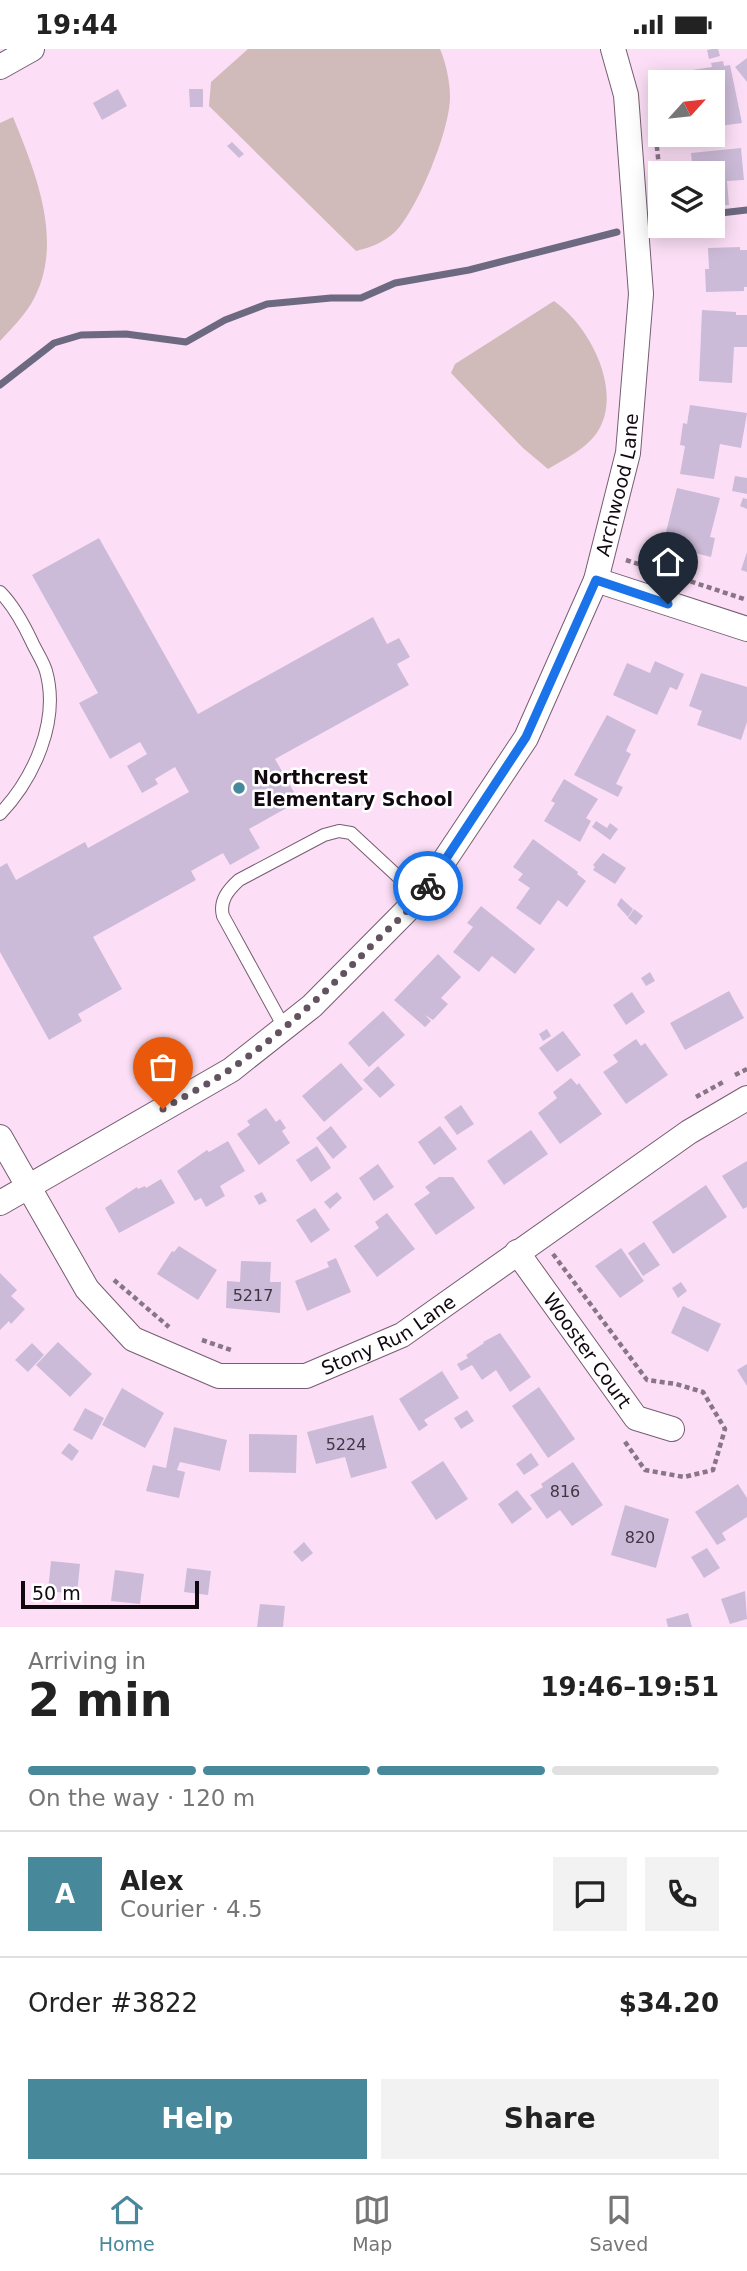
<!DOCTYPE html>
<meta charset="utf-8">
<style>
:root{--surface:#fff;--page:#f2f2f2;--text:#222;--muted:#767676;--line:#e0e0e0;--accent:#47889b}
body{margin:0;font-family:"DejaVu Sans",sans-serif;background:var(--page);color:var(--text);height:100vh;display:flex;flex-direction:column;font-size:26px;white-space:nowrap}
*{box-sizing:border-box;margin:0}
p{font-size:23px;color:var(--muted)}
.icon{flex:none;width:38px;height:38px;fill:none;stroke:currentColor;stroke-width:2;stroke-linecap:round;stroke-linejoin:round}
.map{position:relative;height:1578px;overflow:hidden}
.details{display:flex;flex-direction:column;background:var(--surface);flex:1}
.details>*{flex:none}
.needle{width:46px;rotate:63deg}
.fabs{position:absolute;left:648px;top:21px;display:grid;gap:14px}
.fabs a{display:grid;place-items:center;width:77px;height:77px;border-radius:0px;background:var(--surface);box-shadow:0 4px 18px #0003;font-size:35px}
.scale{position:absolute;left:21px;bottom:18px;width:178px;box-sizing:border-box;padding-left:7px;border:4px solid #110810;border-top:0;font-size:19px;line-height:24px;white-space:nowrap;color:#110810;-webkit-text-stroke:5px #fff;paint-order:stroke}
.pin{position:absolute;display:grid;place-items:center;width:60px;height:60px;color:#fff;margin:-72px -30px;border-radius:50% 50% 50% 0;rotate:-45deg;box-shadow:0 0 7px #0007}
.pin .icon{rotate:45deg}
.courier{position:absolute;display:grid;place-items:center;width:70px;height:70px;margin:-35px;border:5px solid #1a73e8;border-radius:50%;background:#fff;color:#222;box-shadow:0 2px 9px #0007}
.headline em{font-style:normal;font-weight:700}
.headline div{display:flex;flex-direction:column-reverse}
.headline{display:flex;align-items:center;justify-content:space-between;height:119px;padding:0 28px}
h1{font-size:46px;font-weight:700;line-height:52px}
.bar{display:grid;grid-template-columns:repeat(4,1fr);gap:10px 7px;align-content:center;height:84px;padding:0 28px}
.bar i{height:9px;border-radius:5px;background:var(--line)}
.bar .active{background:var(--accent)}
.bar p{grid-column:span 4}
.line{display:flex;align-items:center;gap:18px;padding:0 28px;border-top:2px solid var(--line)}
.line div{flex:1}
.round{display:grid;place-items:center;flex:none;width:74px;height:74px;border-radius:0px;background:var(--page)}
.action{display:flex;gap:14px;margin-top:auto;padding:14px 28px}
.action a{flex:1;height:80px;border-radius:0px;background:var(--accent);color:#fff;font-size:28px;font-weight:700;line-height:80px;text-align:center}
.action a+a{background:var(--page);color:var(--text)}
.status{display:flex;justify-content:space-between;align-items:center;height:49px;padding:0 35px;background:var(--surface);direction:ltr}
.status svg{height:19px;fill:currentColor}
.dock{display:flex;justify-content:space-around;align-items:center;height:98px;border-top:2px solid var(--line);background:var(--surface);font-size:19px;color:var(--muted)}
.dock a{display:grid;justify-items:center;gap:4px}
.dock .active{color:var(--accent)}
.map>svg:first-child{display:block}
.green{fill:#d1baba}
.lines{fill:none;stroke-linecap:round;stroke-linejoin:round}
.stream{stroke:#6d6980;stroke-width:7}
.building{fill:#ccbbd8}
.service-casing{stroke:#765d71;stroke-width:14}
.minor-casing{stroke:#765d71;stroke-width:26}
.path{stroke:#887585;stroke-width:4.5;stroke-dasharray:5 3.5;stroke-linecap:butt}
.service{stroke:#fff;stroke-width:12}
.minor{stroke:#fff;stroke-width:24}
.done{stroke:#635360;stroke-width:7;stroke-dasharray:0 12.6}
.route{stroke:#1a73e8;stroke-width:9}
.poi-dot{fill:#47889b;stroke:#fff;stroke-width:2.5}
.labels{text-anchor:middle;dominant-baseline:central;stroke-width:5;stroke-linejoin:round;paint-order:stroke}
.number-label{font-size:16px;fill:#403542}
.street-label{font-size:19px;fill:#110810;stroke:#fff}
.poi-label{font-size:19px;font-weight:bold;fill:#110810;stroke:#fff;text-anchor:start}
</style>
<div class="status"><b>19:44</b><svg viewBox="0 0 49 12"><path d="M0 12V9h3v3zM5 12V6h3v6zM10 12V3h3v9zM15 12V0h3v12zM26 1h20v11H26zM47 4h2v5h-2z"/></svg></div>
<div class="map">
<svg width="747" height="1578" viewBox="0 0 747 1578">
<rect width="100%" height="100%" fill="#fcdff6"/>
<g class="green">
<path d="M 248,0 L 440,0 C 446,14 450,33 450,48 C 450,81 418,159 395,183 C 383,194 371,198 356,202 L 209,57 L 211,33 Z"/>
<path d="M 13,68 C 36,125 66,196 31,255 C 23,268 11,280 0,292 L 0,74 Z"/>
<path d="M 554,252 C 590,277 625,344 596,385 C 584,401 565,410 548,420 L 523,399 L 451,324 L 455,315 Z"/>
</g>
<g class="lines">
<g class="stream">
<path d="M 712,165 L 747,161"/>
<path d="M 0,336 L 54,294 L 81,286 L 126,285 L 186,293 L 225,271 L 267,255 L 331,249 L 361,249 L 395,234 L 469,221 L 617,183"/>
</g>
</g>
<g class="building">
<path d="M 712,0 L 718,0 L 720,7 L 709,10 L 707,1 Z"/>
<path d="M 747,9 L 747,33 L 735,18 Z"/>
<path d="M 723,12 L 724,17 L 730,16 L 742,74 L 712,78 L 712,33 L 680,33 L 679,23 L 712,18 L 711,14 Z"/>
<path d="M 118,40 L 127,57 L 102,71 L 93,54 Z"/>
<path d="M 189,40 L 203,40 L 203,58 L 190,58 Z"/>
<path d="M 232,93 L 244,105 L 239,109 L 227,97 Z"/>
<path d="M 741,99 L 744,131 L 727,132 L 729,156 L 712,157 L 712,124 L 693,124 L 691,104 Z"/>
<path d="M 740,198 L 740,201 L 747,201 L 747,238 L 744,238 L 744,242 L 706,243 L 705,220 L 709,220 L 708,199 Z"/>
<path d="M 702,261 L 736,263 L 736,266 L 747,266 L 747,298 L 734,298 L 732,334 L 699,332 Z"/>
<path d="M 690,356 L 747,364 L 741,399 L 720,395 L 714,430 L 680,425 L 685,397 L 680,396 L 683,374 L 687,375 Z"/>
<path d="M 735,427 L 747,429 L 747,445 L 732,442 Z"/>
<path d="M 677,439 L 720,449 L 710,488 L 715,489 L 711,508 L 679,500 L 682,487 L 666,483 Z"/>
<path d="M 743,449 L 747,450 L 747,460 L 740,457 Z"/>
<path d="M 99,489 L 198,665 L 373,568 L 387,595 L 399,589 L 410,608 L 397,615 L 409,636 L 275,710 L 299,752 L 249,780 L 260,799 L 230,816 L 223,804 L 191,822 L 196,831 L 93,888 L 122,940 L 78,965 L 82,972 L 49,991 L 0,903 L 0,818 L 7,814 L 16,831 L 85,793 L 88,799 L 189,743 L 175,718 L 155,730 L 158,735 L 142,744 L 127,717 L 147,705 L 140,693 L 110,710 L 79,654 L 98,644 L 32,526 Z"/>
<path d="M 747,503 L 747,523 L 741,521 Z"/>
<path d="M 655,612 L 684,625 L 677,641 L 670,638 L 657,666 L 613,646 L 627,614 L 650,624 Z"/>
<path d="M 701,624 L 747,638 L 747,673 L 741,691 L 697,676 L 702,662 L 689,657 Z"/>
<path d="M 607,666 L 636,681 L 626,702 L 631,705 L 616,735 L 623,738 L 618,748 L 574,726 Z"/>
<path d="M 564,730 L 598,750 L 586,769 L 591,772 L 580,793 L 544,772 L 555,754 L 551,752 Z"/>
<path d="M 596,772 L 607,779 L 610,774 L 618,780 L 610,791 L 592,778 Z"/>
<path d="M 533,790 L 578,823 L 577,825 L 586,832 L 567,858 L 558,851 L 540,876 L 516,859 L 530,839 L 518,831 L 523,825 L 513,818 Z"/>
<path d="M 603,804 L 626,819 L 615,835 L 593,821 L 595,818 L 593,816 Z"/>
<path d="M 621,849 L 633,860 L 628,868 L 617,856 Z"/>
<path d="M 481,857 L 535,900 L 515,925 L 492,907 L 479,923 L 453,903 L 473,878 L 467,874 Z"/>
<path d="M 634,860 L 643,867 L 636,876 L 628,869 Z"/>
<path d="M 438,905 L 461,928 L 441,949 L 448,955 L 433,971 L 425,966 L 431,972 L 425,978 L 394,951 Z"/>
<path d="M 650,923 L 655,932 L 646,937 L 641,929 Z"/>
<path d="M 729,942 L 744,969 L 685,1001 L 670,974 Z"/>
<path d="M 632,943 L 645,963 L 626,976 L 613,956 Z"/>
<path d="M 383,962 L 405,986 L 369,1018 L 348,994 Z"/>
<path d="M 547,980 L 551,987 L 543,992 L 539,985 Z"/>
<path d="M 563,982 L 581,1006 L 557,1023 L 539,999 Z"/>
<path d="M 636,990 L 641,997 L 645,994 L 668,1026 L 626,1055 L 603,1023 L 618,1013 L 613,1006 Z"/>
<path d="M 341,1014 L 363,1040 L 324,1073 L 302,1047 Z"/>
<path d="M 378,1017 L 395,1036 L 380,1049 L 363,1031 Z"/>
<path d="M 571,1029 L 577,1036 L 579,1034 L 602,1065 L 560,1095 L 538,1064 L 557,1049 L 553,1043 Z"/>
<path d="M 461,1056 L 474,1075 L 457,1086 L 444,1068 Z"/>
<path d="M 266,1059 L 276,1073 L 280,1070 L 286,1079 L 282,1082 L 290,1094 L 259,1116 L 237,1085 L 250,1076 L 247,1072 Z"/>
<path d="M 331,1077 L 347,1098 L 333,1110 L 316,1089 Z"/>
<path d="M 440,1077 L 457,1100 L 434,1116 L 418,1093 Z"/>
<path d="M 531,1081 L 548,1105 L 504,1136 L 487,1112 Z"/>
<path d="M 228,1092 L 245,1122 L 220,1137 L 225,1147 L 206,1158 L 201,1149 L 195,1152 L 177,1122 L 207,1101 L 209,1103 Z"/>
<path d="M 317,1097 L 331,1119 L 311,1133 L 296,1111 Z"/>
<path d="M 747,1112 L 747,1158 L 743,1160 L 722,1127 Z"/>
<path d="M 378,1115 L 394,1138 L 374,1152 L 359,1129 Z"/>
<path d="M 439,1128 L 453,1128 L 475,1159 L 436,1186 L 414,1155 L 430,1144 L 425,1138 Z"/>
<path d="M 161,1130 L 175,1154 L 119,1184 L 105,1159 L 137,1138 L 138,1140 L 145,1137 L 146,1139 Z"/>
<path d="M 706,1136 L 727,1168 L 673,1205 L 652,1173 Z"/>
<path d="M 262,1143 L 267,1152 L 259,1156 L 254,1147 Z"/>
<path d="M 337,1143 L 342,1149 L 330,1160 L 324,1153 Z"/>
<path d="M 315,1159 L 330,1181 L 311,1194 L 296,1171 Z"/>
<path d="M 387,1164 L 415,1200 L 377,1228 L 354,1197 L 379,1179 L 375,1173 Z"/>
<path d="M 644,1193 L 660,1216 L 643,1227 L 628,1204 Z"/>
<path d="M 179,1197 L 217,1221 L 198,1251 L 157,1225 L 172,1202 L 174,1203 Z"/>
<path d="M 621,1199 L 644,1232 L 620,1249 L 595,1217 Z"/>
<path d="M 336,1209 L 351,1243 L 307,1262 L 295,1232 L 329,1218 L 327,1213 Z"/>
<path d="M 241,1212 L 271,1213 L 270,1233 L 281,1233 L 280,1264 L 226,1259 L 227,1232 L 240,1233 Z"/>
<path d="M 0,1224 L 17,1241 L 11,1247 L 25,1260 L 11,1275 L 9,1272 L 0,1281 Z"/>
<path d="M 681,1233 L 687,1242 L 678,1249 L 672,1239 Z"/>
<path d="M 683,1257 L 721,1275 L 708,1303 L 671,1284 Z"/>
<path d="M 500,1284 L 531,1328 L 510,1343 L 496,1321 L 482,1331 L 472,1316 L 461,1322 L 457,1315 L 468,1309 L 466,1306 L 484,1294 L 483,1293 Z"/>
<path d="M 58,1293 L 92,1325 L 70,1348 L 36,1316 Z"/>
<path d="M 32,1294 L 44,1306 L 28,1323 L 15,1311 Z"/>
<path d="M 747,1315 L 747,1337 L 737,1321 Z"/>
<path d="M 442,1322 L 459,1349 L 424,1371 L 428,1376 L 419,1382 L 399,1350 Z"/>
<path d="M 539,1338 L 575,1390 L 548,1409 L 512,1357 Z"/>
<path d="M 122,1339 L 164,1364 L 145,1399 L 102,1376 Z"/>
<path d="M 85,1359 L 104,1369 L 92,1391 L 73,1381 Z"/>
<path d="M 467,1361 L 474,1372 L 461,1380 L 454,1369 Z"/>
<path d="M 373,1366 L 387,1419 L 351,1429 L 345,1408 L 316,1415 L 307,1383 Z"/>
<path d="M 174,1378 L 227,1391 L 220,1422 L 180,1413 L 177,1421 L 185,1423 L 179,1449 L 146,1442 L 153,1416 L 166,1419 Z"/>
<path d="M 249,1385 L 297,1386 L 296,1424 L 249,1423 Z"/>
<path d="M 69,1394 L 79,1402 L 72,1412 L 61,1404 Z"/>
<path d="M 531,1404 L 539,1416 L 524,1426 L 516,1415 Z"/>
<path d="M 443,1412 L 468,1450 L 436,1471 L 411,1433 Z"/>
<path d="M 573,1413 L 603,1456 L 572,1477 L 560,1461 L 547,1470 L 530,1446 L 543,1438 L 541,1435 Z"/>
<path d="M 738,1435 L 747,1449 L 747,1468 L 722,1484 L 726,1491 L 717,1496 L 695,1463 Z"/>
<path d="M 517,1441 L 532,1460 L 512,1475 L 498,1455 Z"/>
<path d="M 625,1456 L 669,1470 L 656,1519 L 611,1506 Z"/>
<path d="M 304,1493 L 313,1504 L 302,1513 L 293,1503 Z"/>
<path d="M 707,1499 L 720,1519 L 704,1529 L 691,1508 Z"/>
<path d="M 51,1512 L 80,1515 L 77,1545 L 48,1542 Z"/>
<path d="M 187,1519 L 211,1522 L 208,1546 L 184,1543 Z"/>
<path d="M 115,1521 L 144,1525 L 140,1555 L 111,1552 Z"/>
<path d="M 745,1542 L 747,1570 L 730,1575 L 721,1550 Z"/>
<path d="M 260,1555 L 285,1557 L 283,1578 L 257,1578 Z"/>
<path d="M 688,1564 L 692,1578 L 668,1578 L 666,1570 Z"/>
</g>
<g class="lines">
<defs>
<g id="service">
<path d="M 0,543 C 13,556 24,576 32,593 C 36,602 43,612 46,622 C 60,672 34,729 0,765"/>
<path d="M 285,980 L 223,867 C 219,852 228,841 239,831 L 324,786 L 339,782 L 351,784 L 420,848"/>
</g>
<g id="minor">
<path d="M 0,18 L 32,0"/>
<path d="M 596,531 L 747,580"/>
<path id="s1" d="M 0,1088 L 87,1240 L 133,1290 L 219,1327 L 306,1327 L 402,1286 L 689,1083 L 747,1049"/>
<path id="s2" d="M 0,1154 L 231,1021 L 312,957 L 420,848 L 526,689 L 596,531 L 628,404 L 641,245 L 626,46 L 613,0"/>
<path id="s3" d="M 517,1203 L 636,1369 L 672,1380"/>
</g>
</defs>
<use href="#service" class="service-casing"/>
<use href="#minor" class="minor-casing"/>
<g class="path">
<path d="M 655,80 L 660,127"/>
<path d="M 663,177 L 663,187"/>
<path d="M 626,511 L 747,551"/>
<path d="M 735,1026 L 747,1020"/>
<path d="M 696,1048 L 725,1032"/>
<path d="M 553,1205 L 647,1331 L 676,1335 L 703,1343 L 725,1380 L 713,1421 L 684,1428 L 645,1421 L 623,1390"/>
<path d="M 114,1231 L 169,1278"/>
<path d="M 202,1291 L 234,1302"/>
</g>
<use href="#service" class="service"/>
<use href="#minor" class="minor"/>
</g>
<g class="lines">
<path class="done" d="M 163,1060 C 186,1046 211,1034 232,1019 C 284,983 329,940 373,895 C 392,876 413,859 428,837"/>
<path class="route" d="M 428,837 L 526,688 L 596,531 L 668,555"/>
</g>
<circle class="poi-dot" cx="239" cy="739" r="7"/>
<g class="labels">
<g class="number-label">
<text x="253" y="1246">5217</text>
<text x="346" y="1395">5224</text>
<text x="565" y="1442">816</text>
<text x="640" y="1488">820</text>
</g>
<g class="street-label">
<text stroke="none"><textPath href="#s2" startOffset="985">Archwood Lane</textPath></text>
<text stroke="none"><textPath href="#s1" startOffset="516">Stony Run Lane</textPath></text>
<text stroke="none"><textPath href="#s3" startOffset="121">Wooster Court</textPath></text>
</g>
<g class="poi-label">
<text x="253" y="728">Northcrest<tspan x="253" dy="22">Elementary School</tspan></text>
</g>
</g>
</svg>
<div class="fabs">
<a><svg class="needle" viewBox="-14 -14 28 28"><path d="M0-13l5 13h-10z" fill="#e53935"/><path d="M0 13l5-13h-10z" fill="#767676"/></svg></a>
<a><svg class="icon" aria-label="layers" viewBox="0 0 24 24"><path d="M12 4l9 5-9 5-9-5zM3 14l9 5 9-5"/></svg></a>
</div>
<div class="scale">50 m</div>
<div class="pin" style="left:163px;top:1060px;background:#ea580c"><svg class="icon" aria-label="bag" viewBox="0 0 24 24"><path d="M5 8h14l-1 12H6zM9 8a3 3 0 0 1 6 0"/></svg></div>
<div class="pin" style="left:668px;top:555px;background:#1f2937"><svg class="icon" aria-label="home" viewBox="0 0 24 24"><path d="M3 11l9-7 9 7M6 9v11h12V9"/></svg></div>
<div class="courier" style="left:428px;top:837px"><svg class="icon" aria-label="bike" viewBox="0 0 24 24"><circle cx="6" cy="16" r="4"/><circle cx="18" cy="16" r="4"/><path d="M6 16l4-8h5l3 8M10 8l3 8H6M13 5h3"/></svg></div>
</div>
<section class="details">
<div class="headline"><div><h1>2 min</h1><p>Arriving in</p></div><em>19:46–19:51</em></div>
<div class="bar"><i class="active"></i><i class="active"></i><i class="active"></i><i></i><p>On the way · 120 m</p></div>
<div class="line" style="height:126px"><b class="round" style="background:var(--accent);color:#fff">A</b><div><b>Alex</b><p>Courier · 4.5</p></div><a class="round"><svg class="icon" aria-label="chat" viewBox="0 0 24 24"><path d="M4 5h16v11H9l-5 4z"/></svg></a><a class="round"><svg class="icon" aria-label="phone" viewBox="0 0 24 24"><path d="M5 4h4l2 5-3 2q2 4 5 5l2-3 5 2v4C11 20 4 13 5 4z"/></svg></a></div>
<div class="line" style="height:91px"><div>Order #3822</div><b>$34.20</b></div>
<div class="action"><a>Help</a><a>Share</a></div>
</section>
<nav class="dock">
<a class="active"><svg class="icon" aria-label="home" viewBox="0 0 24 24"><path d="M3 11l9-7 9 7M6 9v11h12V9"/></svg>Home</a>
<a><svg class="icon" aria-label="map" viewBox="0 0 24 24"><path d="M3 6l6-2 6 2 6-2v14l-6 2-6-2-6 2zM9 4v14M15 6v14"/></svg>Map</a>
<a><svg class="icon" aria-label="saved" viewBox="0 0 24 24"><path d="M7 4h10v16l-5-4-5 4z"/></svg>Saved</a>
</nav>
